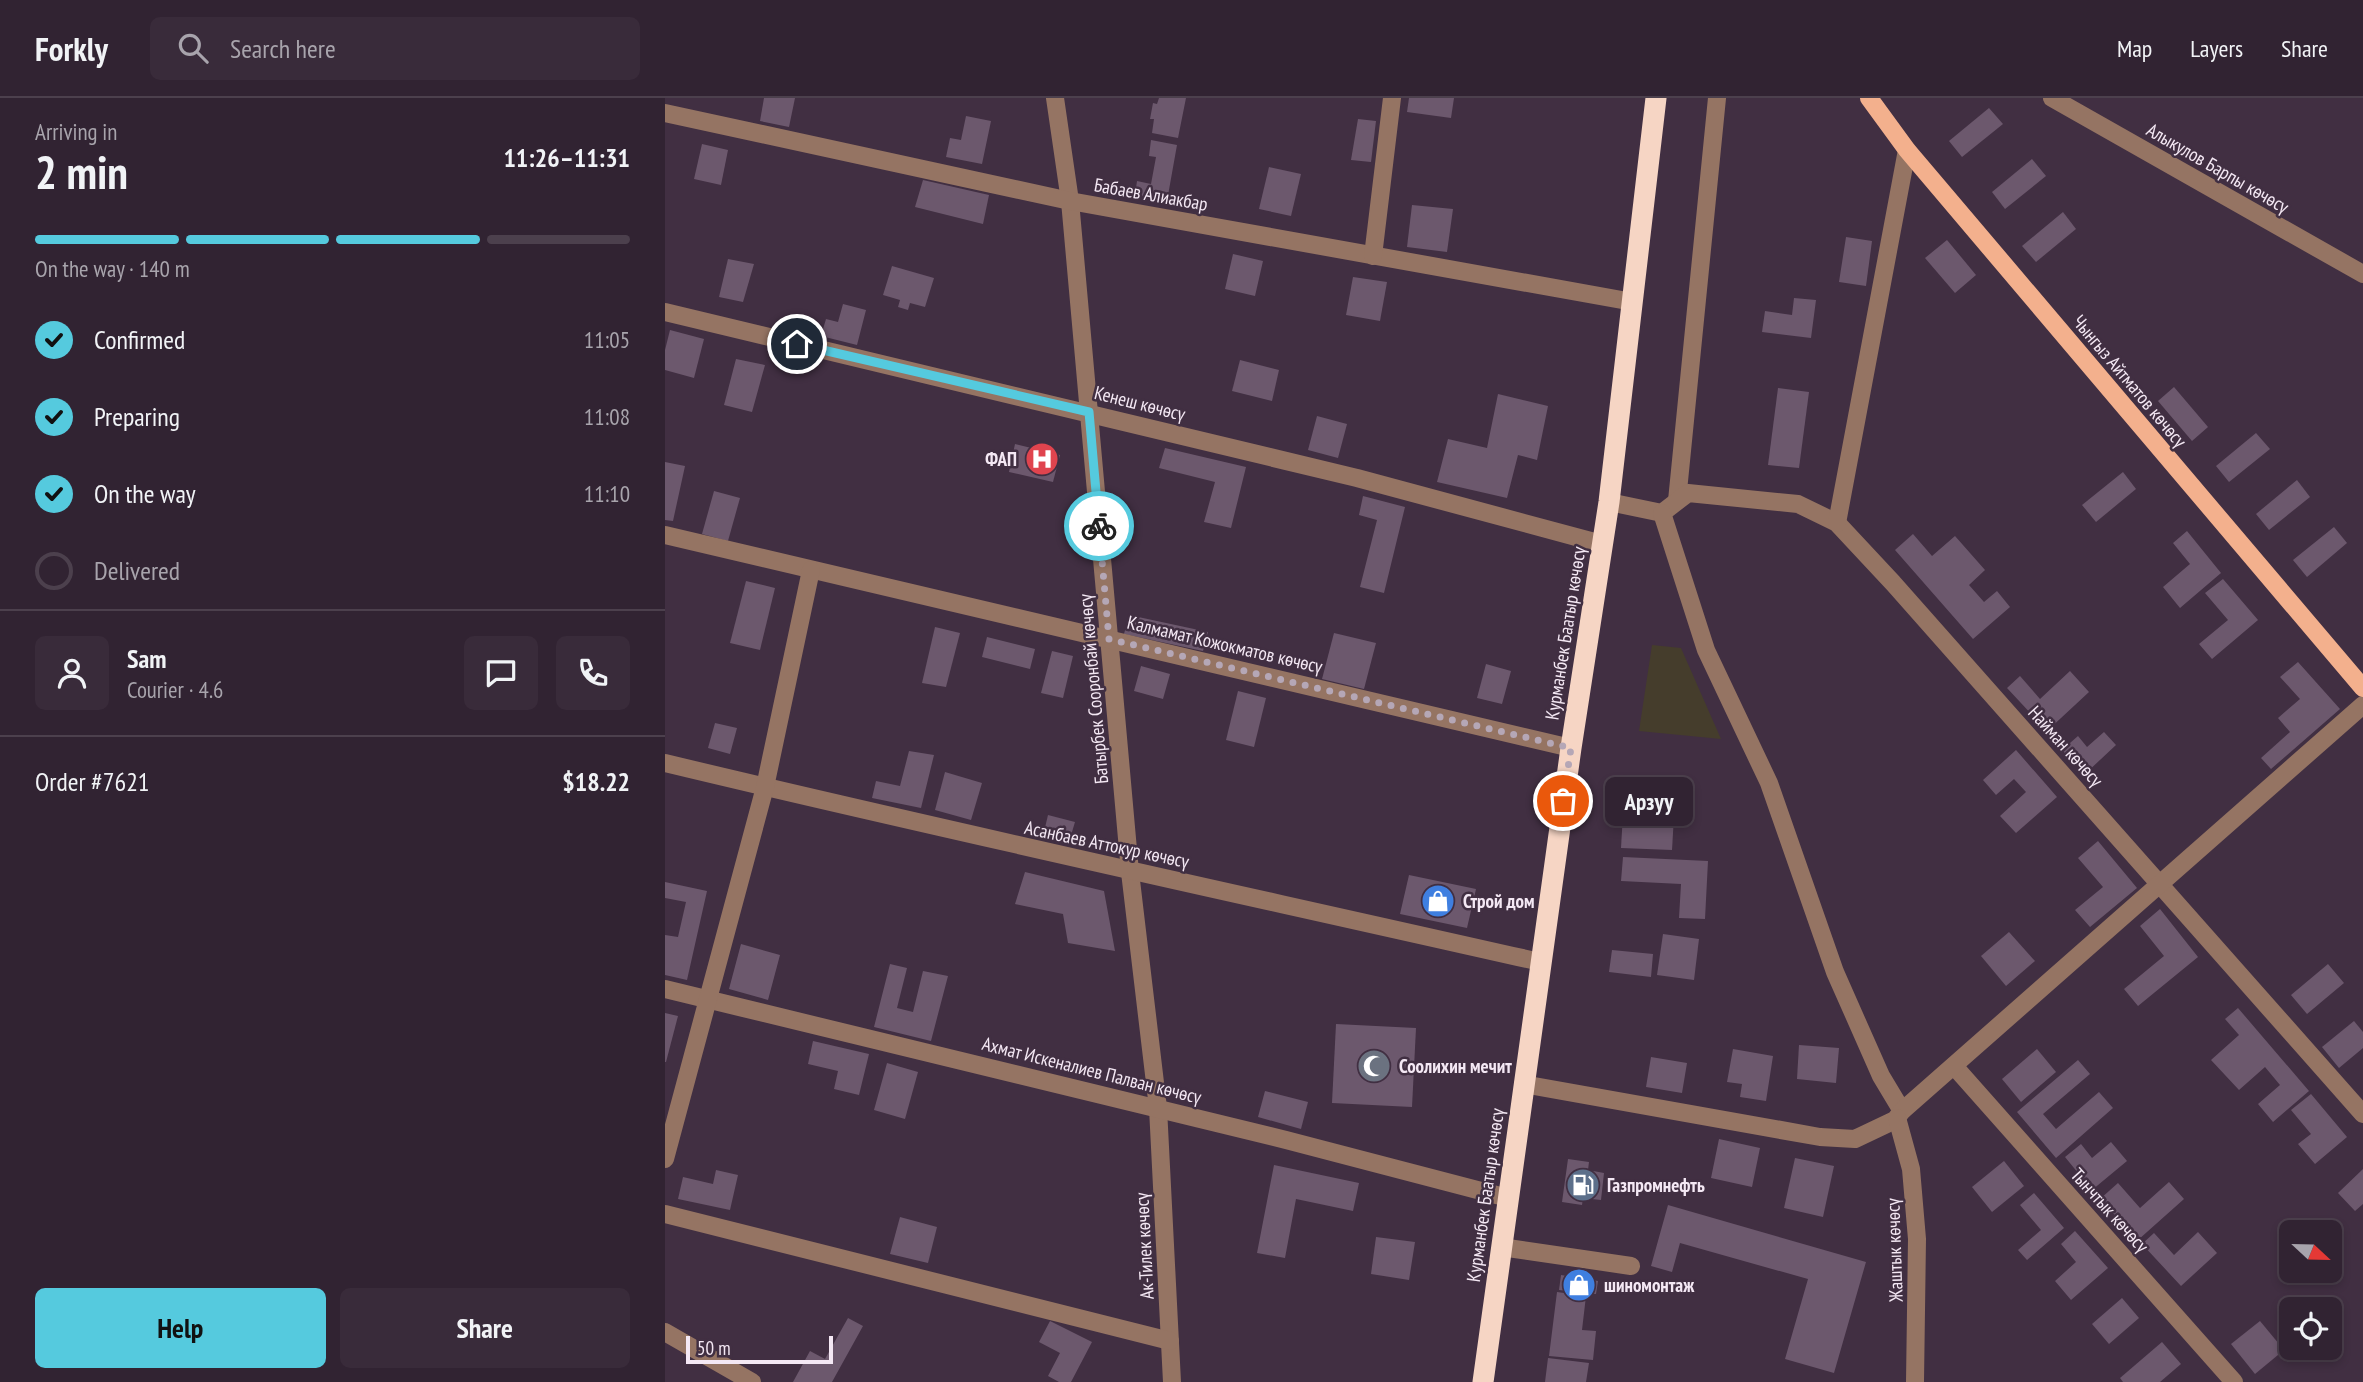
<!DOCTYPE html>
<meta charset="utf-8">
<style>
:root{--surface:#312332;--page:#392b3a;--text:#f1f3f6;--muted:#a8a4ac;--line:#4c404d;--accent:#55cade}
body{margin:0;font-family:"PT Sans Narrow",sans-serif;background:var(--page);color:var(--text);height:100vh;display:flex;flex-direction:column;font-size:26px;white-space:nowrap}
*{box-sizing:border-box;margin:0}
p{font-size:23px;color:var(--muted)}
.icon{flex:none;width:38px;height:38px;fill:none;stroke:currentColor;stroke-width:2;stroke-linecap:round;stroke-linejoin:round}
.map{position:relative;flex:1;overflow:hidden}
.details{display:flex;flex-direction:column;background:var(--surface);width:665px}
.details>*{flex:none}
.needle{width:46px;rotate:112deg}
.fabs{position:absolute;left:1614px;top:1122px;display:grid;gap:14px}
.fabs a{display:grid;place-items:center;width:63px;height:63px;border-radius:10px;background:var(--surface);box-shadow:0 4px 10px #0003,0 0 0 2px var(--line);font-size:35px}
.scale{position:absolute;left:21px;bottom:18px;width:147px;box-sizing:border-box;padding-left:7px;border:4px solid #f4e8f4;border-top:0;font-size:19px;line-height:24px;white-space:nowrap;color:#f4e8f4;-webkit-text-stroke:5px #412f42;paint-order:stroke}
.pin{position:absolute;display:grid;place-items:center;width:60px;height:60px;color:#fff;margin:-30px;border:4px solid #fff;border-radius:50%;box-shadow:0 2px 7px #0007}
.courier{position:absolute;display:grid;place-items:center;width:70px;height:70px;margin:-35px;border:5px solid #55cade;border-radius:50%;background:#fff;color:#222;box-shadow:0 2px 9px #0007}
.bubble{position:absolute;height:49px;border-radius:10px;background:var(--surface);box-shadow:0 4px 10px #0003,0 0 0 2px var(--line);font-size:23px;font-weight:600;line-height:49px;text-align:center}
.summary em{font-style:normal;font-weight:600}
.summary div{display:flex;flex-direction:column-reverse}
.summary{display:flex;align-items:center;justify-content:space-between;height:119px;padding:0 35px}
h1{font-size:46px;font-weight:600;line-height:52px}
.bar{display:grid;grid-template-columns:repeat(4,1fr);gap:10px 7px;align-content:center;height:84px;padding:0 35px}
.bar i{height:9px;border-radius:5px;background:var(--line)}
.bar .on{background:var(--accent)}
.bar p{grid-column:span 4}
.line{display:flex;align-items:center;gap:18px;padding:0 35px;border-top:2px solid var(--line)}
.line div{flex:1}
.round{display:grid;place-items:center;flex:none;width:74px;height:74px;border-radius:10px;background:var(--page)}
ol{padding:0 35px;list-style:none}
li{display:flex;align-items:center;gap:21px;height:77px}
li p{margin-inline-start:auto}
li .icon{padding:7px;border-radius:50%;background:var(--accent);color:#111;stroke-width:4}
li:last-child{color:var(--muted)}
li i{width:38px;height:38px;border:4px solid var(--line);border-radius:50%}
.button{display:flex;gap:14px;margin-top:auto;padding:14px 35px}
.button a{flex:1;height:80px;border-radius:10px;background:var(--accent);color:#111;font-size:28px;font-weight:600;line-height:80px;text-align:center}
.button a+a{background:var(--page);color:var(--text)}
header{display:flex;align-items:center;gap:42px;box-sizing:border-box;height:98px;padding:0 35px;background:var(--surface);border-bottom:2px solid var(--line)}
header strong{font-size:33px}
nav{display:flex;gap:38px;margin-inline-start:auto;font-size:24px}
.search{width:490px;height:63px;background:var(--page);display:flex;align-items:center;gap:18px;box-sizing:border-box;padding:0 24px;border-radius:10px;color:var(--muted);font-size:26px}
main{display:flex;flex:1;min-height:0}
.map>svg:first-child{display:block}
.industrial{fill:#453d2c}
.building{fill:#6c586d}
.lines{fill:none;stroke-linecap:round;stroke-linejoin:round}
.minor{stroke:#957463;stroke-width:18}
.major{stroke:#f3b08d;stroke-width:18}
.highway{stroke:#f6d5c4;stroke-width:21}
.done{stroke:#b5a7b6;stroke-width:7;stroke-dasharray:0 12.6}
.route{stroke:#55cade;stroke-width:9}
.labels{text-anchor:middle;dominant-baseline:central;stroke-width:5;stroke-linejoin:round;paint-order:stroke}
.street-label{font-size:19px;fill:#f4e8f4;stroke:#412f42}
.poi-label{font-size:19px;font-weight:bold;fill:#f4e8f4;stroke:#412f42;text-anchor:start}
</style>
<header>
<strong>Forkly</strong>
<div class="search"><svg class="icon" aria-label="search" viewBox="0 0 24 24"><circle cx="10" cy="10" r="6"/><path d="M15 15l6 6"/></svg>Search here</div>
<nav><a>Map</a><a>Layers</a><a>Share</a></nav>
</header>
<main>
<section class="details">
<div class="summary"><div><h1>2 min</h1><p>Arriving in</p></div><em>11:26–11:31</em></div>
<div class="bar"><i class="on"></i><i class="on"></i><i class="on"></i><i></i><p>On the way · 140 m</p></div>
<ol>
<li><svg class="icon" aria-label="check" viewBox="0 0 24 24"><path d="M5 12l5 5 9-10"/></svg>Confirmed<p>11:05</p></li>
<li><svg class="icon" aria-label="check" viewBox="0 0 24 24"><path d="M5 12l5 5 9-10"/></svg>Preparing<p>11:08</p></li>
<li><svg class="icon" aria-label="check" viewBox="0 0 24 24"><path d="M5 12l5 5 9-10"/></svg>On the way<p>11:10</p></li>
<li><i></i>Delivered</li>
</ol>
<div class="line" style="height:126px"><a class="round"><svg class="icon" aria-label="person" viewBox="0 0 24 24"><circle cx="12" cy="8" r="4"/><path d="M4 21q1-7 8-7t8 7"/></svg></a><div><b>Sam</b><p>Courier · 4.6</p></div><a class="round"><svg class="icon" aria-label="chat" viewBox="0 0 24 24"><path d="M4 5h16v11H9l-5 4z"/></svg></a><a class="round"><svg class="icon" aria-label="phone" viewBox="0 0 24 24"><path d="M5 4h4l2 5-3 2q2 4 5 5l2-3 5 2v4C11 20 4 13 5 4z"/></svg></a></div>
<div class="line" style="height:91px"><div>Order #7621</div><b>$18.22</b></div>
<div class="button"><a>Help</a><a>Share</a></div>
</section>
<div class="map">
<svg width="1698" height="1284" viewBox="0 0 1698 1284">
<rect width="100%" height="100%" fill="#412f42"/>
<path class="industrial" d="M 987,547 L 1016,550 L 1056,641 L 974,633 Z"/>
<g class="building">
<path d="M 99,0 L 130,0 L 124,29 L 95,23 Z"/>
<path d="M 494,0 L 521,0 L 513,40 L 487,35 L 489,21 L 485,21 L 488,5 L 492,6 Z"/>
<path d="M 744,0 L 789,0 L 786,20 L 742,14 Z"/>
<path d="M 1324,10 L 1338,26 L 1297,59 L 1284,43 Z"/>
<path d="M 301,18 L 326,23 L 317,66 L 281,59 L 285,40 L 296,42 Z"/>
<path d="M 693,21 L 711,23 L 706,64 L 686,62 Z"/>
<path d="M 486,42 L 512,47 L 502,103 L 470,97 L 472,83 L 486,86 L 491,59 L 484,58 Z"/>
<path d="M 37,46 L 63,52 L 56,87 L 29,81 Z"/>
<path d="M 1367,61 L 1381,78 L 1340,111 L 1327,94 Z"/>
<path d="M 604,69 L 636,76 L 626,118 L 594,111 Z"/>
<path d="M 258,82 L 324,97 L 318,126 L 250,109 Z"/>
<path d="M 747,107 L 788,111 L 782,154 L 742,149 Z"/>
<path d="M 1398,114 L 1411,131 L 1371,164 L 1357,148 Z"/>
<path d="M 1181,139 L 1207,143 L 1201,188 L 1174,184 Z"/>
<path d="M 1282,142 L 1311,177 L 1290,195 L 1260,160 Z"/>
<path d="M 568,156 L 598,163 L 590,198 L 560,191 Z"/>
<path d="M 63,161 L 89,166 L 78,204 L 54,199 Z"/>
<path d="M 227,168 L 269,180 L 260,209 L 245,205 L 243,212 L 233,209 L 235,202 L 218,197 Z"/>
<path d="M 688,179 L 722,184 L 715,223 L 681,217 Z"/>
<path d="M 1129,200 L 1151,202 L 1146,240 L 1097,234 L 1100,213 L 1127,217 Z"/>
<path d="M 178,206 L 201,212 L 192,247 L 156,238 L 161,221 L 173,224 Z"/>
<path d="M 5,232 L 39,241 L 29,280 L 0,272 L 0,252 Z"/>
<path d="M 71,261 L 100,267 L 87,314 L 59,307 Z"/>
<path d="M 575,262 L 614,272 L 607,303 L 567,293 Z"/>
<path d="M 1509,289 L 1543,329 L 1527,343 L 1493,303 Z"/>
<path d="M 1113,290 L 1144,294 L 1134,370 L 1103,367 Z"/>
<path d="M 833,296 L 883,308 L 872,362 L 853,357 L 842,400 L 772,384 L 783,341 L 822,350 Z"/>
<path d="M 652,318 L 682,326 L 673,360 L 643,352 Z"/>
<path d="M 1591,335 L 1605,351 L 1564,384 L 1551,368 Z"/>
<path d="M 350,346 L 395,357 L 388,384 L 344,374 Z"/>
<path d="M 500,350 L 581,369 L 566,430 L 539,424 L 550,384 L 494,370 Z"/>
<path d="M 0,364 L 20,368 L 8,423 L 0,422 Z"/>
<path d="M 1458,374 L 1471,391 L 1431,424 L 1417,407 Z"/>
<path d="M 1632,382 L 1645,399 L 1604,432 L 1591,416 Z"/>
<path d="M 49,393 L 75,400 L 63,443 L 37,436 Z"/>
<path d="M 698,398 L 740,409 L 719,495 L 695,489 L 712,422 L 694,417 Z"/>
<path d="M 1669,429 L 1682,445 L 1642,479 L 1628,462 Z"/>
<path d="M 1522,433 L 1556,475 L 1515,510 L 1498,489 L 1525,466 L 1508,445 Z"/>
<path d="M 1248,436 L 1267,458 L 1290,438 L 1320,472 L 1304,487 L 1319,504 L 1332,493 L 1345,509 L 1308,541 L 1230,452 Z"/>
<path d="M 1558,481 L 1593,522 L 1547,561 L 1534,546 L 1563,522 L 1540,495 Z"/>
<path d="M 81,483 L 110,490 L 95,552 L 65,545 Z"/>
<path d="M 464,517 L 543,534 L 538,553 L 459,536 Z"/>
<path d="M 270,529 L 295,535 L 281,589 L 257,585 Z"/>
<path d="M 669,535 L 711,545 L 699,591 L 657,581 Z"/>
<path d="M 322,539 L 370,551 L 365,571 L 317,559 Z"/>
<path d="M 387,553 L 408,558 L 398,600 L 376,595 Z"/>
<path d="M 1633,564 L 1675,611 L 1606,671 L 1596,660 L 1625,634 L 1613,620 L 1635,601 L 1615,579 Z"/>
<path d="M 821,566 L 846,573 L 837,606 L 812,600 Z"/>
<path d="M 476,568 L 505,576 L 498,601 L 469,593 Z"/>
<path d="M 1405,573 L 1424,594 L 1382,633 L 1342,590 L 1355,578 L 1375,601 Z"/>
<path d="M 573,593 L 601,600 L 589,649 L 561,642 Z"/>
<path d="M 50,625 L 72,630 L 65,656 L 43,650 Z"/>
<path d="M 1439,634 L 1451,647 L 1420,676 L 1397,652 L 1413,638 L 1422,649 Z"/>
<path d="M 1351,652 L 1392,699 L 1351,735 L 1335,718 L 1361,694 L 1349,681 L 1331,697 L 1318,682 Z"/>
<path d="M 244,653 L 269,657 L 256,710 L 207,700 L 211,683 L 235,688 Z"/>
<path d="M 280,674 L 317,685 L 306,722 L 270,712 Z"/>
<path d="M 959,698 L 1010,701 L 1007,752 L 956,750 Z"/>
<path d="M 383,717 L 410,724 L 404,744 L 378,738 Z"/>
<path d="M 1433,743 L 1472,790 L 1425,829 L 1410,812 L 1438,789 L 1413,760 Z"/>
<path d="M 958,759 L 1043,763 L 1040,821 L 1014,820 L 1016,786 L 956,783 Z"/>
<path d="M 360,774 L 439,793 L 450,853 L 403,845 L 398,816 L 350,806 Z"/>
<path d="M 744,777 L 811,791 L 802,830 L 735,816 Z"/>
<path d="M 0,784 L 42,793 L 22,882 L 0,877 L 0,837 L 13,839 L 21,804 L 0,800 Z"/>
<path d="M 1495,811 L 1533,859 L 1473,908 L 1459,891 L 1499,858 L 1475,828 Z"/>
<path d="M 1344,834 L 1370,863 L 1341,888 L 1316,858 Z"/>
<path d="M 998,836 L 1034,841 L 1029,882 L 992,877 Z"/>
<path d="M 76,846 L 115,857 L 103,902 L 64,891 Z"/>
<path d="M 947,852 L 988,856 L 986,879 L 944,874 Z"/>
<path d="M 225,866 L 242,870 L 232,910 L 248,914 L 258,873 L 283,878 L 266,943 L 209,929 Z"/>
<path d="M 1663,866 L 1679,885 L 1642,916 L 1626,897 Z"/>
<path d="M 1573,910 L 1644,993 L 1608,1024 L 1593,1006 L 1615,987 L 1600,969 L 1574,992 L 1546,962 L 1574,937 L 1560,921 Z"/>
<path d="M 0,915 L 13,918 L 1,964 L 0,964 Z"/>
<path d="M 1689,923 L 1698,934 L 1698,950 L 1674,970 L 1657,949 Z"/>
<path d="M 671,926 L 751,930 L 747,1009 L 667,1005 Z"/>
<path d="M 148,943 L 204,956 L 194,997 L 169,991 L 173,973 L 143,966 Z"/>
<path d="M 1134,947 L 1174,950 L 1171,985 L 1132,981 Z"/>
<path d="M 1068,951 L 1108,958 L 1101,1003 L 1075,999 L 1077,986 L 1062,984 Z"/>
<path d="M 1372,951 L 1391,974 L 1356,1004 L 1337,981 Z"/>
<path d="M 986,959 L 1022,965 L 1017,995 L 981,989 Z"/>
<path d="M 1413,962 L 1425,976 L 1378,1016 L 1391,1031 L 1434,994 L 1448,1010 L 1391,1060 L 1352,1014 Z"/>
<path d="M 222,965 L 253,974 L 240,1021 L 209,1012 Z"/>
<path d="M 600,993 L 643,1004 L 636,1031 L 593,1019 Z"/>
<path d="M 1646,996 L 1682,1039 L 1650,1066 L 1633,1046 L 1646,1036 L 1626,1012 Z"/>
<path d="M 1054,1041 L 1095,1050 L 1087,1089 L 1046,1080 Z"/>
<path d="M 1446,1044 L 1462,1063 L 1427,1092 L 1400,1059 L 1416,1046 L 1427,1060 Z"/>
<path d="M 1130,1060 L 1169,1068 L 1158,1119 L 1119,1110 Z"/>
<path d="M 903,1061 L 924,1064 L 923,1072 L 939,1075 L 936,1102 L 918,1100 L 917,1107 L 897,1104 Z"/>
<path d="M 1339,1063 L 1359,1088 L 1327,1114 L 1307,1089 Z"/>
<path d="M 609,1067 L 694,1085 L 688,1113 L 631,1101 L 620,1160 L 592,1155 Z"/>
<path d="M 1698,1071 L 1698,1106 L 1690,1113 L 1673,1095 Z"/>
<path d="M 51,1072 L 73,1077 L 65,1112 L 13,1101 L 18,1079 L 48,1086 Z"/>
<path d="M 1504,1084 L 1519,1101 L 1473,1142 L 1435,1101 L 1453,1085 L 1475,1110 Z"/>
<path d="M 1369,1095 L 1399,1130 L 1362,1162 L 1353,1152 L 1376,1132 L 1355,1107 Z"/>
<path d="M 1003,1107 L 1201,1164 L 1169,1275 L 1120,1261 L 1143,1181 L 1015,1145 L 1007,1174 L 986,1168 Z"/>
<path d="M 235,1119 L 272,1129 L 263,1165 L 225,1156 Z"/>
<path d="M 1410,1133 L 1443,1170 L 1406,1202 L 1390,1183 L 1411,1164 L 1396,1146 Z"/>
<path d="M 1533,1134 L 1552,1155 L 1516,1188 L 1477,1146 L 1489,1135 L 1509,1157 Z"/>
<path d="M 711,1139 L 750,1144 L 744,1182 L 706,1176 Z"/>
<path d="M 896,1177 L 933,1183 L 931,1196 L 894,1192 Z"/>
<path d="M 892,1194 L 921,1198 L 917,1232 L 931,1233 L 928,1262 L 884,1258 Z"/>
<path d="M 1457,1200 L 1474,1220 L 1444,1246 L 1427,1226 Z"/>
<path d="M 183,1220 L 198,1228 L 167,1284 L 128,1284 L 145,1253 L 160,1261 Z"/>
<path d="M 385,1223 L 427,1244 L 406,1284 L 394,1284 L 383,1278 L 395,1255 L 374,1244 Z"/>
<path d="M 1595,1223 L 1619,1252 L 1590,1276 L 1566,1246 Z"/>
<path d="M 1497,1244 L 1516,1266 L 1495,1284 L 1458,1284 L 1455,1280 Z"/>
<path d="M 883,1260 L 924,1265 L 921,1284 L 880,1284 Z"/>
</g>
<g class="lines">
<g class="minor">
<path d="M 390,0 L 405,103 L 465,774 L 493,1010 L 507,1284"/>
<path d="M 1387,0 L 1698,176"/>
<path d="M 0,15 L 405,103 L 968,204"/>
<path d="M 708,158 L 727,0"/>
<path d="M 0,214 L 692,380 L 937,446"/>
<path d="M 1012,403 L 1052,0"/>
<path d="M 944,404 L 997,415 L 1023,395 L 1133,406 L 1172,425 L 1228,485 L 1698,1016"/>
<path d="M 997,415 L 1041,552 L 1104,685 L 1170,874 L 1216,978 L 1237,1013"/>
<path d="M 1172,425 L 1242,52"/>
<path d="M 0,437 L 906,650"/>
<path d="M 0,665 C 291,735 583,798 875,864"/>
<path d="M 0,891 L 621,1042 L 843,1100"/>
<path d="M 1289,968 L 1569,1284"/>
<path d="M 858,986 L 1155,1039 L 1190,1041 L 1230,1022 L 1237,1013 L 1698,607"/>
<path d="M 1232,1020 L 1246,1071 L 1252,1141 L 1250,1284"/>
<path d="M 0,1061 L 100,689 L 146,472"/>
<path d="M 0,1116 L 505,1243"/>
<path d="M 836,1149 L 966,1168"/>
<path d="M 0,1234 L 87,1284"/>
</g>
<path class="major" d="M 1204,0 L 1242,52 L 1698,590"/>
<path class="highway" d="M 818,1284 L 906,650 L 944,404 L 991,0"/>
</g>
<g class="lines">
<path class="done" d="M 434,428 L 444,541 L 906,650 L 898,703"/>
<path class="route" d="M 132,246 L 424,314 L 434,428"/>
</g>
<defs>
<symbol id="hospital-disc" viewBox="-11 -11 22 22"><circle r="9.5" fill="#e0444e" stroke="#412f42"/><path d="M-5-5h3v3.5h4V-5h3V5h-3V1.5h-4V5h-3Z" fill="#fff"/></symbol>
<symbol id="shop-disc" viewBox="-11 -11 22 22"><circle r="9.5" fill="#3f7fe0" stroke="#412f42"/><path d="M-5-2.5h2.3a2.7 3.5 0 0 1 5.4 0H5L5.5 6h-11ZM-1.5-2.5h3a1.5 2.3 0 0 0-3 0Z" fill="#fff"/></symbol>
<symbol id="mosque-disc" viewBox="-11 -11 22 22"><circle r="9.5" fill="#6b7280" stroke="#412f42"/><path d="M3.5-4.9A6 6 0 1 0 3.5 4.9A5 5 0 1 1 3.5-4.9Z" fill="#fff"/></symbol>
<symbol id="fuel-disc" viewBox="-11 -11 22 22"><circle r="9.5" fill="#5c6f8a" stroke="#412f42"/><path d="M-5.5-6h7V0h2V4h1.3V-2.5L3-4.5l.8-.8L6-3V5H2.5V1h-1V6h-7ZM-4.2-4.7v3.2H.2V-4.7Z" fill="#fff"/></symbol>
</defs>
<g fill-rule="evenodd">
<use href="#hospital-disc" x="358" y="342" width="38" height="38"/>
<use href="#shop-disc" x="754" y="784" width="38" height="38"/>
<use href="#mosque-disc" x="690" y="949" width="38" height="38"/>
<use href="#fuel-disc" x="899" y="1068" width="38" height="38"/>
<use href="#shop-disc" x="895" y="1168" width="38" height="38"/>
</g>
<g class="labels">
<g class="street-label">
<text transform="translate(1553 70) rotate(30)">Алыкулов Барпы көчөсү</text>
<text transform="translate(486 96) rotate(10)">Бабаев Алиакбар</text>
<text transform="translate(1465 283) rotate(50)">Чынгыз Айтматов көчөсү</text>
<text transform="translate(475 305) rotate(14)">Кенеш көчөсү</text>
<text transform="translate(900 535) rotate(-81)">Курманбек Баатыр көчөсү</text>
<text transform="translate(560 546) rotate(13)">Калмамат Кожокматов көчөсү</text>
<text transform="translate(428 591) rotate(-95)">Батырбек Сооронбай көчөсү</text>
<text transform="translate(1401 648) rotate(48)">Найман көчөсү</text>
<text transform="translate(442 746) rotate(12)">Асанбаев Аттокур көчөсү</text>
<text transform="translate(427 972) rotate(14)">Ахмат Искеналиев Палван көчөсү</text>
<text transform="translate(820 1097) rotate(-82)">Курманбек Баатыр көчөсү</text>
<text transform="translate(1445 1112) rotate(48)">Тынчтык көчөсү</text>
<text transform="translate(479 1148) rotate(-93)">Ак-Тилек көчөсү</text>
<text transform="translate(1229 1152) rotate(-92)">Жаштык көчөсү</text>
</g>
<g class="poi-label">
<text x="352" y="361" text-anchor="end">ФАП</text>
<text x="798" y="803">Строй дом</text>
<text x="734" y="968">Соолихин мечит</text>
<text x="942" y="1087">Газпромнефть</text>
<text x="939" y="1187">шиномонтаж</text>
</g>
</g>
</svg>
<div class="fabs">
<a><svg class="needle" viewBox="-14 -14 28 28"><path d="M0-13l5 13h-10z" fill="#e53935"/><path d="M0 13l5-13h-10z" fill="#a8a4ac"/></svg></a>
<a><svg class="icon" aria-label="locate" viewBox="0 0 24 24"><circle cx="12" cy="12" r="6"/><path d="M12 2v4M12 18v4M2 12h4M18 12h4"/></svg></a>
</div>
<div class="scale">50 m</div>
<div class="pin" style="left:898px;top:703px;background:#ea580c"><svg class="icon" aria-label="bag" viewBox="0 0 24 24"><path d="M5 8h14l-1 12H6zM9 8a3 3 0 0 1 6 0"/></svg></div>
<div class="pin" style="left:132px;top:246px;background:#1f2937"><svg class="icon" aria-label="home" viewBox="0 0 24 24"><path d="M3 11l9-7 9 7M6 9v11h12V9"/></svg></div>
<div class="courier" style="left:434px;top:428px"><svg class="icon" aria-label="bike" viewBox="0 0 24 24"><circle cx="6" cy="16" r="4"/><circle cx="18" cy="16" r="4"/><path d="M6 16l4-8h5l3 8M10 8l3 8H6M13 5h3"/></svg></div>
<div class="bubble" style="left:940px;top:679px;width:88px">Арзуу</div>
</div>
</main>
